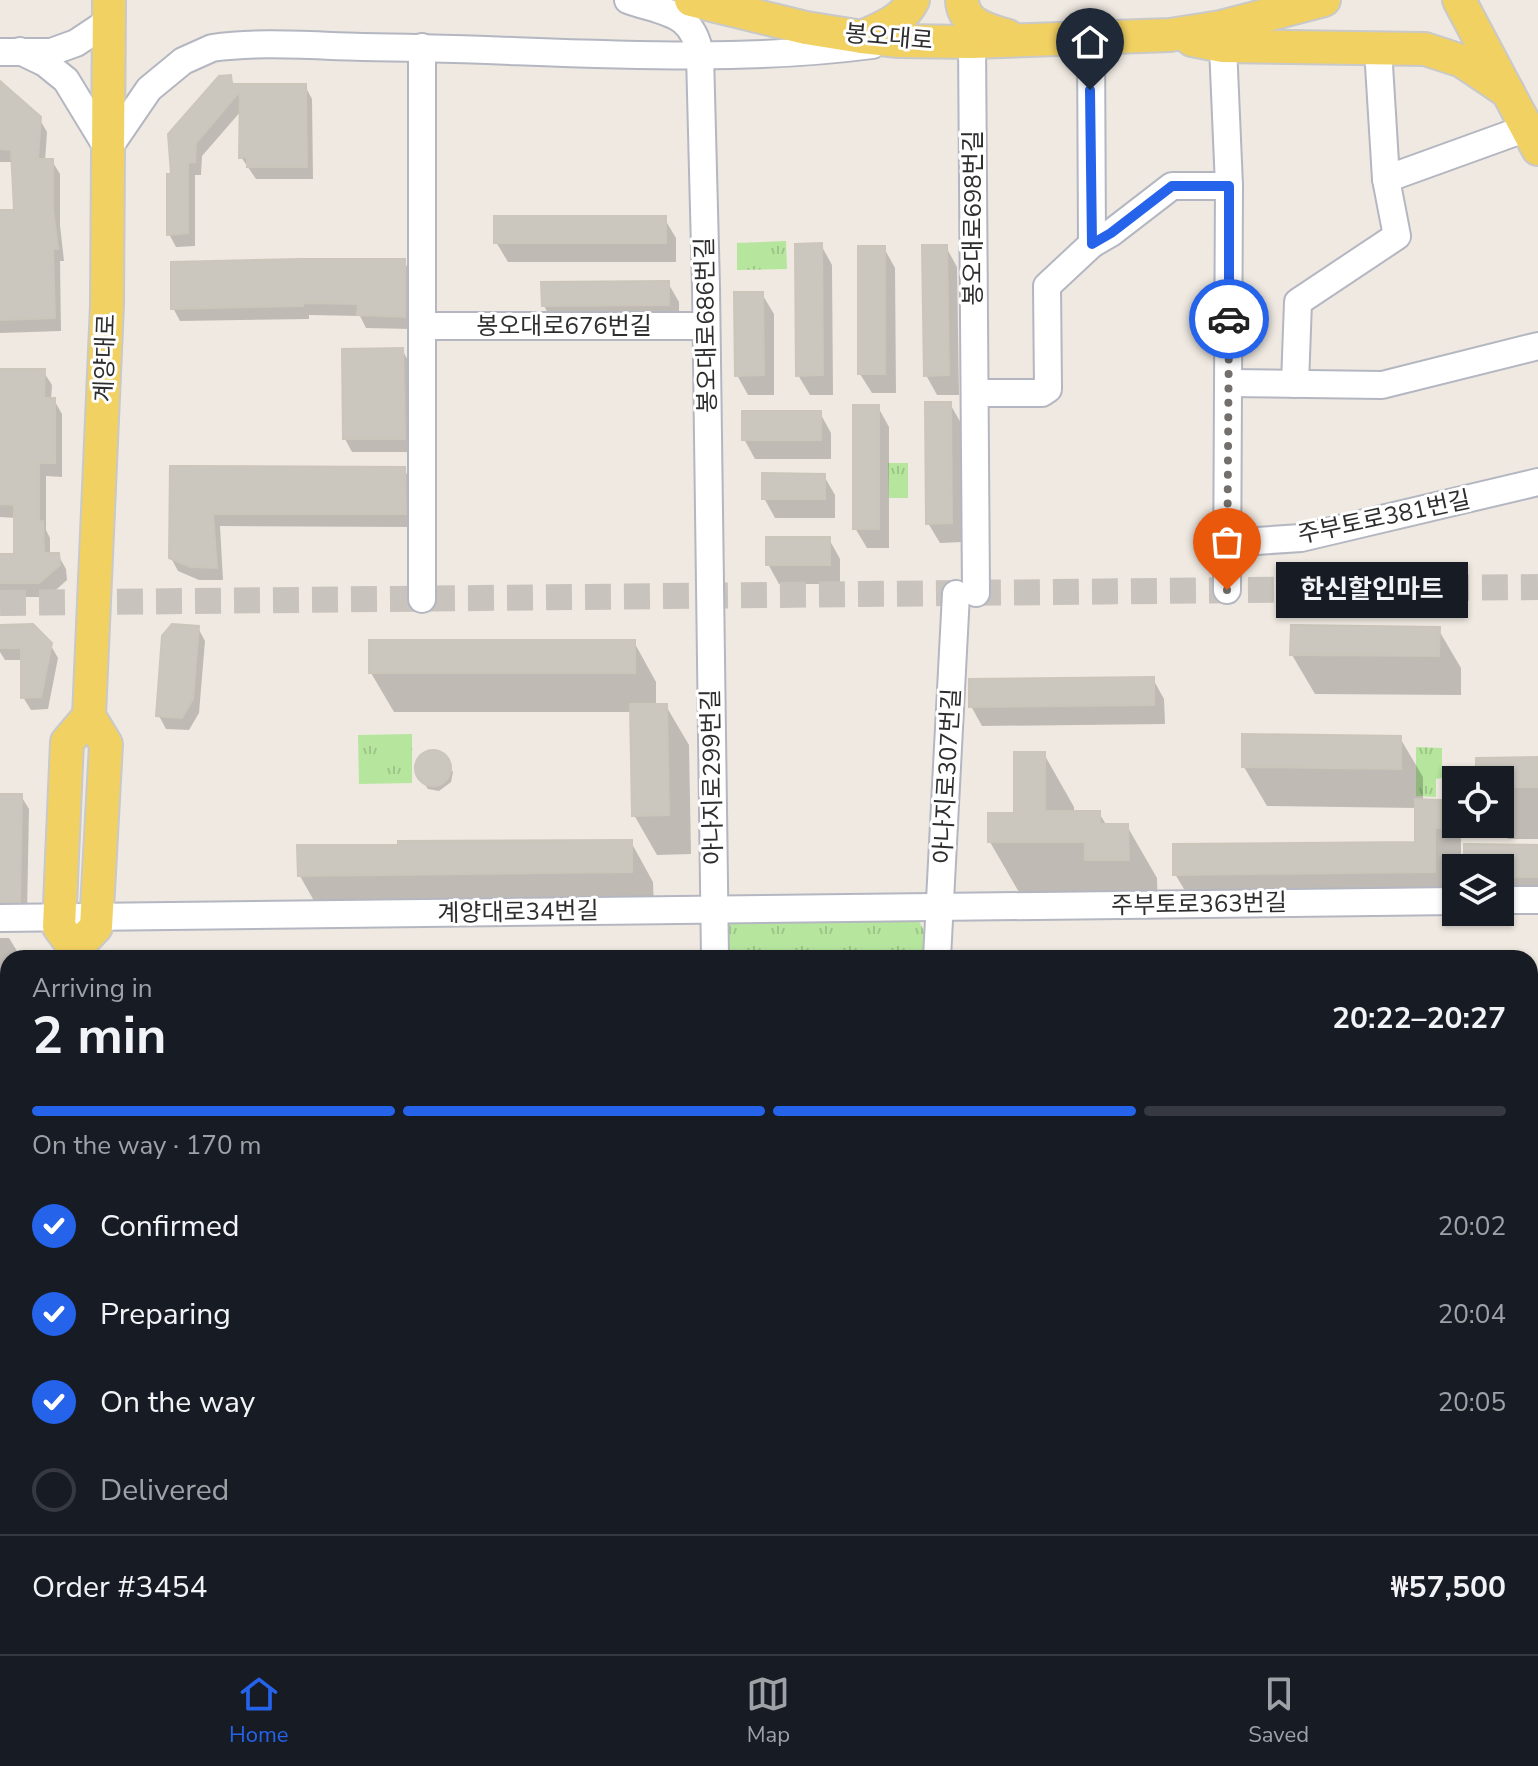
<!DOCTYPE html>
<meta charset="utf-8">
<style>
:root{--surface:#171b24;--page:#20242c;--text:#f1f3f6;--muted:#9ea1a6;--line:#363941;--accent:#2563eb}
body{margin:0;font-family:"Nunito Sans","Noto Sans KR",sans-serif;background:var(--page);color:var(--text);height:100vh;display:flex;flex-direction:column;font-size:30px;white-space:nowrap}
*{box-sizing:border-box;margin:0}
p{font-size:26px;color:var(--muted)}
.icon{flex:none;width:44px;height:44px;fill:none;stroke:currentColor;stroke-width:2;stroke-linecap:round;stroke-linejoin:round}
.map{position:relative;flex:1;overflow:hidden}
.details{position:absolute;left:0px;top:950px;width:1538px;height:704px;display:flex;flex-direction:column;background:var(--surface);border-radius:24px 24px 0 0;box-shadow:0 2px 6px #0004}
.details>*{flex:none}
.buttons{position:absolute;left:1442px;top:766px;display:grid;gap:16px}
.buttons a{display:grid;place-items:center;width:72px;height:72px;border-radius:0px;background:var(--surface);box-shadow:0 2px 6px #0004;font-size:40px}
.pin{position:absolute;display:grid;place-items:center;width:68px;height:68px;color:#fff;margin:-82px -34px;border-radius:50% 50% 50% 0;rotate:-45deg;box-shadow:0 0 8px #0007}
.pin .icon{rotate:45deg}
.courier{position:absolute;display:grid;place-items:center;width:80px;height:80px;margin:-40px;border:6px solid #2563eb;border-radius:50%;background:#fff;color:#222;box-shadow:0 2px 10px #0007}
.bubble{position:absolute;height:56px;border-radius:0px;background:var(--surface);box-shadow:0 2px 6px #0004;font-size:26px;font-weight:700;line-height:56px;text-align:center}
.overview em{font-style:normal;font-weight:700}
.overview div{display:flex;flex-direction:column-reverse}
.overview{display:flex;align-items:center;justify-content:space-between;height:136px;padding:0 32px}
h1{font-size:52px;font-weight:700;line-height:60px}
.bar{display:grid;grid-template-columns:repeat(4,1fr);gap:12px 8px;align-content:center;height:96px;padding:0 32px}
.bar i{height:10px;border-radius:6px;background:var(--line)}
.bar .on{background:var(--accent)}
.bar p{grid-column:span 4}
.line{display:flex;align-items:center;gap:20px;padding:0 32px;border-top:2px solid var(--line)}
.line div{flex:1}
ol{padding:0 32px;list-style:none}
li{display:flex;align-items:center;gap:24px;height:88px}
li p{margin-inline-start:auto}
li .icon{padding:8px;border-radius:50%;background:var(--accent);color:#fff;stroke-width:4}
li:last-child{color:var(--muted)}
li i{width:44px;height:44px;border:4px solid var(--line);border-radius:50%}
.tab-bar{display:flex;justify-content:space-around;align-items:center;height:112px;border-top:2px solid var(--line);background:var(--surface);font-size:22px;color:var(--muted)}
.tab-bar a{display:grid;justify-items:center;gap:4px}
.tab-bar .on{color:var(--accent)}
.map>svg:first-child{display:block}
.park{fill:url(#park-tufts)}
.shadow{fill:#0003}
.building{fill:#cbc7bf;stroke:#cbc5ba;stroke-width:2}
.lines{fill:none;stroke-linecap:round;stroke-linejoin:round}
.minor-tunnel{stroke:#c8c4bd;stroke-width:26;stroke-dasharray:26 13;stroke-linecap:butt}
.minor-casing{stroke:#b4b7c1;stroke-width:30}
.major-casing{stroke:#c9c9c9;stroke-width:36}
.highway-casing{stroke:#c9c9c9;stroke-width:42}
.minor{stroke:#fff;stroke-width:26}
.major{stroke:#f2d163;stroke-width:32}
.highway{stroke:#ffa35c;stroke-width:38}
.done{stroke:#726f6d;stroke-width:8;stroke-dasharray:0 14.4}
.route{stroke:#2563eb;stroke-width:10}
.labels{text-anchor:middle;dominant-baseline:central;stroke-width:6;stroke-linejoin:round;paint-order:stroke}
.street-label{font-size:24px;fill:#2e2e2e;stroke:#fff}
</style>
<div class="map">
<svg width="1538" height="1654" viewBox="0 0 1538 1654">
<defs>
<pattern id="park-tufts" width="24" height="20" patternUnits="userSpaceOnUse" patternTransform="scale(2)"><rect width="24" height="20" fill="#b6e59e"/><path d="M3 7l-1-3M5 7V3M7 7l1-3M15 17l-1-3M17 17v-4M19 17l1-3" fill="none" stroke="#9dc588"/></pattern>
</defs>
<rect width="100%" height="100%" fill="#efe9e1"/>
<g class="park">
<path d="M 786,241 L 787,269 L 737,270 L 737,243 Z"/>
<path d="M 888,463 L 908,463 L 908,498 L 889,498 Z"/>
<path d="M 412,734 L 412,783 L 359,784 L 358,735 Z"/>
<path d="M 1416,747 L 1442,748 L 1442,778 L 1436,779 L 1436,797 L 1416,796 Z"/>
<path d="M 919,921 L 927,937 L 925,958 L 728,958 L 728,923 Z"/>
<path d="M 1530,1542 L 1538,1542 L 1538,1572 L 1530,1579 Z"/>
</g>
<g class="shadow">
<path d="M 230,77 L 235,86 L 305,86 L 312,99 L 313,179 L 256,179 L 241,157 L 242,110 L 202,156 L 201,175 L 195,175 L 195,246 L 176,247 L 169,234 L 173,176 Z"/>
<path d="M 0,89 L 39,118 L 47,132 L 45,161 L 52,161 L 60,174 L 60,225 L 64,261 L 60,261 L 61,331 L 0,333 L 0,212 L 16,212 L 14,162 L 0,162 Z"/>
<path d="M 664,218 L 676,238 L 676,262 L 508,262 L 496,242 Z"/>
<path d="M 821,245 L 832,265 L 833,395 L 810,395 L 798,375 Z"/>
<path d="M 946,247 L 957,267 L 959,395 L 937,395 L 926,375 Z"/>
<path d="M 884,248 L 895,268 L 896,393 L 872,393 L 860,374 Z"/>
<path d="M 404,261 L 411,274 L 411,329 L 366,328 L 360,316 L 309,315 L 309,319 L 180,321 L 173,308 Z"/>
<path d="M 668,283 L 679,302 L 679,324 L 555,325 L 544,306 Z"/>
<path d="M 762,294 L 774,314 L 774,395 L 748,395 L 737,375 Z"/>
<path d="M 402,350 L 409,362 L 411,452 L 352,452 L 345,439 Z"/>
<path d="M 0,371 L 43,371 L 52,385 L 51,400 L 54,400 L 62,414 L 62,477 L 46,476 L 46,530 L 50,538 L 50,555 L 58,555 L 66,569 L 67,580 L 48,597 L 0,597 L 0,556 L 16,556 L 16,518 L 0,517 Z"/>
<path d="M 950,404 L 961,423 L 962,542 L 940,543 L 928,523 Z"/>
<path d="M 878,407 L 889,427 L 889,548 L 867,548 L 855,528 Z"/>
<path d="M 820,413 L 831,433 L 831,459 L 755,459 L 744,439 Z"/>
<path d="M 172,468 L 404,469 L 411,482 L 412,527 L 220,526 L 223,580 L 199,580 L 178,571 L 171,558 Z"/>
<path d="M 824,476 L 835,495 L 835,518 L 775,518 L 764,498 Z"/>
<path d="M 829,539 L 840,559 L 840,584 L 779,584 L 768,564 Z"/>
<path d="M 0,627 L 50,644 L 58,658 L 48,709 L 31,710 L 23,697 L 23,660 L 5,660 L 0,652 Z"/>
<path d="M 198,628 L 205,641 L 199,713 L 189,730 L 166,729 L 159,716 Z"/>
<path d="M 1438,629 L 1461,668 L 1461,695 L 1315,694 L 1292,655 Z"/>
<path d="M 634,642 L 656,682 L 656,706 L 666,706 L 689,745 L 691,854 L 657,855 L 634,815 L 632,712 L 394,712 L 371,673 Z"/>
<path d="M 1153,679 L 1164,699 L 1165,724 L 982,726 L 971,706 Z"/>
<path d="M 1400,738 L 1423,777 L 1423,802 L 1440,802 L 1461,838 L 1461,864 L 1455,864 L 1455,908 L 1197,911 L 1175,874 L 1417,844 L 1417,808 L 1267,806 L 1244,767 Z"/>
<path d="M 428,753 L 443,756 L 453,772 L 451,782 L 439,791 L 428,789 L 417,774 L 417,763 Z"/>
<path d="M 1044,754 L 1074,807 L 1074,813 L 1099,813 L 1107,826 L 1127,826 L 1157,878 L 1158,912 L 1020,894 L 990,842 L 1016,815 Z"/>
<path d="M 1538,759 L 1538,839 L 1508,839 L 1499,824 L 1500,780 L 1478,780 Z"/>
<path d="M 0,796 L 21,796 L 29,809 L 27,914 L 0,905 Z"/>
<path d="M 631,842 L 653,882 L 654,911 L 322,915 L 300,876 Z"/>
<path d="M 1538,847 L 1538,905 L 1500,905 L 1500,868 L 1466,868 Z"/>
<path d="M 0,938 L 9,938 L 17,951 L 17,958 L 8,958 L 8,1032 L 0,1156 Z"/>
<path d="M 1530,1009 L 1538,1023 L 1538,1272 L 1530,1258 Z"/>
<path d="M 1530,1409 L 1538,1409 L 1538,1519 L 1530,1510 Z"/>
<path d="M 1538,1618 L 1538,1654 L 1526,1654 L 1521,1646 L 1530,1646 L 1530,1629 Z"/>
<path d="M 1021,1646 L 1217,1646 L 1222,1654 L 1015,1654 Z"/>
<path d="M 1295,1646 L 1463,1646 L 1468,1654 L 1293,1654 L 1292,1651 Z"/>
</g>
<g class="building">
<path d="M 231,75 L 232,84 L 306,84 L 307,167 L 247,167 L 247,157 L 239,158 L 240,91 L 196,143 L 195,162 L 188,163 L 188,233 L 167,235 L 167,174 L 171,174 L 168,134 L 219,76 Z"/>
<path d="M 0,81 L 41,117 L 38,159 L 53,159 L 53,210 L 58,249 L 53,249 L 55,318 L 0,320 L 0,210 L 14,210 L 11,150 L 0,149 Z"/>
<rect x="494" y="216" width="172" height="27"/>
<path d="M 822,243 L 823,375 L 796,376 L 795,244 Z"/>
<path d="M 922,245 L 947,245 L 949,375 L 924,376 Z"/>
<rect x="858" y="246" width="27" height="128"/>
<path d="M 301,259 L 405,259 L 405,317 L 357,315 L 358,304 L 303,303 L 303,306 L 171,309 L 171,262 Z"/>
<path d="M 669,281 L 669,305 L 542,306 L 541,282 Z"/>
<path d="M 734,292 L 763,292 L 764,375 L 735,376 Z"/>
<path d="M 403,348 L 405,439 L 343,439 L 342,349 Z"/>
<path d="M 0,369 L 45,369 L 44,398 L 55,398 L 55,463 L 39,463 L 39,522 L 43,521 L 44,553 L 59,553 L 60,565 L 39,583 L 0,583 L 0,554 L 14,554 L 14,505 L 0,504 Z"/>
<path d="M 925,402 L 951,402 L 952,523 L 926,524 Z"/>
<rect x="853" y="405" width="26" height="124"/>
<rect x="742" y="411" width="79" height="29"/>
<path d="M 170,466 L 405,467 L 406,514 L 213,514 L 217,568 L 191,567 L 169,558 Z"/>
<path d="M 762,473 L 825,474 L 825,499 L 762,499 Z"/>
<rect x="766" y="537" width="64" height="28"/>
<path d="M 33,624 L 52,643 L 41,697 L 21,698 L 21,648 L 0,648 L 0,625 Z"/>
<path d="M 172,624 L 199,626 L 193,699 L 182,718 L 156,716 L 162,636 Z"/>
<path d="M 1291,625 L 1440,627 L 1439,656 L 1290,655 Z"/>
<rect x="369" y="640" width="266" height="33"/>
<path d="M 1154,677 L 1154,705 L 969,707 L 969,679 Z"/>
<path d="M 630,704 L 667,704 L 669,815 L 632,816 Z"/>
<path d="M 1242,734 L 1401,736 L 1401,769 L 1242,767 Z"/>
<circle cx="433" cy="768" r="18"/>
<path d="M 1014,752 L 1045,752 L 1045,811 L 1100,811 L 1100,824 L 1128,824 L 1129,860 L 1085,860 L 1085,842 L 988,842 L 988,813 L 1014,813 Z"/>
<path d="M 1538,757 L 1538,787 L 1500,787 L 1500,780 L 1476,780 L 1476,758 Z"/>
<path d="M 0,794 L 22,794 L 20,902 L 0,902 Z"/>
<path d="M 1415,799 L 1441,800 L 1441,828 L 1435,828 L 1435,872 L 1173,875 L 1173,844 L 1415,842 Z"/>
<path d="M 632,840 L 632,872 L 298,876 L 297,845 L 398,845 L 398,841 Z"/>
<path d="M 1464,844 L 1538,845 L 1538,877 L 1500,877 L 1500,868 L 1464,868 Z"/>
</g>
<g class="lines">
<path class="minor-tunnel" d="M 0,603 L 1538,587"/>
<defs>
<g id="minor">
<path d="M 628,0 C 665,13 693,11 700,55 L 706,287 L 715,958"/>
<path d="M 1091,37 L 1092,244"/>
<path d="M 972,42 L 976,593"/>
<path d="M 1223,46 L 1229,186 L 1227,590"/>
<path d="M 422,47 L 422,599"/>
<path d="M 20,51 L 45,63 L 66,80 L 108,149 L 149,89 L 183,61 L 212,48 C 261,41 314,46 363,47 C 532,48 704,67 872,45"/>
<path d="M 0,52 L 51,52 L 76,43 L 109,21"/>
<path d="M 1386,179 L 1527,128"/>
<path d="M 422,326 L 706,326"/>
<path d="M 1228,383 L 1382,385 L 1538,346"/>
<path d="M 1295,384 L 1298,302 L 1397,236 L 1386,179 L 1378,49"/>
<path d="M 975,393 L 1042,393 L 1048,389 L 1047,286 L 1092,244 L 1111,233 L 1172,186 L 1229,186"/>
<path d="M 1227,543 L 1301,538 L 1538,482"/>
<path d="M 1500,900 L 1538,900"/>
<path d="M 0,918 L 1456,901"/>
<path d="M 937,958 L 956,594"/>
<path d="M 0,1466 L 8,1453"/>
<path d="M 284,1646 L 299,1654"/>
<path d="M 884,1654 L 884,1646"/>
</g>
<g id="major">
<path d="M 691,0 L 806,28 L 862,37 L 899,41 L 972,42 L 1170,35 L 1221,27 L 1324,0"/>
<path d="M 962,0 C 963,25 989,30 1008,36"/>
<path d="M 1459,0 L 1538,149"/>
<path d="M 862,37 C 881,28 904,20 913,0"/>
<path d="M 1192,40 L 1223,46 L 1425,49 L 1462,61 L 1508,92"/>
<path d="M 75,949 L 96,927 L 106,744 L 89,716 L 107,305 L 109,0"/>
<path d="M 75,958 L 75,949 L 59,927 L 67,742 L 89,716"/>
<path d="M 1530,1305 L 1538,1305"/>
<path d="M 0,1320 L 8,1320"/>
<path d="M 30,1654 L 31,1646"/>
</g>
<g id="highway">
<path d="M 0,1537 L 8,1524"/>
<path d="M 179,1646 L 196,1654"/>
</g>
</defs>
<use href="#minor" class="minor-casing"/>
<use href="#major" class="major-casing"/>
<use href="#highway" class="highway-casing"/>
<use href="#minor" class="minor"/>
<use href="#major" class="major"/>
<use href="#highway" class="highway"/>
</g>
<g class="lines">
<path class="done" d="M 1227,590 L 1229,319"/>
<path class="route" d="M 1090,90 L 1092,244 L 1111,233 L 1172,186 L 1229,186 L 1229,319"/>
</g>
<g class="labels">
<g class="street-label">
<text transform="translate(889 37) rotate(5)">봉오대로</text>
<text transform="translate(973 218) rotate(-90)">봉오대로698번길</text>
<text transform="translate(706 325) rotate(-91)">봉오대로686번길</text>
<text x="564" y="326">봉오대로676번길</text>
<text transform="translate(105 358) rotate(-88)">계양대로</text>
<text transform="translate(1384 517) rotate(-12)">주부토로381번길</text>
<text transform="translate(947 776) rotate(-87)">아나지로307번길</text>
<text transform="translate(712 777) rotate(-91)">아나지로299번길</text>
<text transform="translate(1199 904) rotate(-1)">주부토로363번길</text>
<text transform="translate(518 912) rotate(-1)">계양대로34번길</text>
</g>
</g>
</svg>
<div class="buttons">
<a><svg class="icon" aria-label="locate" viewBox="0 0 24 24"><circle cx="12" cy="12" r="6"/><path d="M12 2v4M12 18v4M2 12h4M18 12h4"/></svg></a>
<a><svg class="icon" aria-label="layers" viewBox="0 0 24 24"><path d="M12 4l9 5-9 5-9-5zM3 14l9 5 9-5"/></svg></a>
</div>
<div class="pin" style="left:1227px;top:590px;background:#ea580c"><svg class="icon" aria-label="bag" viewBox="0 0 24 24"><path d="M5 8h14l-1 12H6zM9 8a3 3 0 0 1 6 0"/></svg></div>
<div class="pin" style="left:1090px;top:90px;background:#1f2937"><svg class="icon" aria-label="home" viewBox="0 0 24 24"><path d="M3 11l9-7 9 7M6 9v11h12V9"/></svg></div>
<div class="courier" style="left:1229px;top:319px"><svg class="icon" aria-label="car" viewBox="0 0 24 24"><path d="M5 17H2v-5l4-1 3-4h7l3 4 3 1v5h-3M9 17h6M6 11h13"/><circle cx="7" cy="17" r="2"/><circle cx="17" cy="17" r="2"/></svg></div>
<div class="bubble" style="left:1276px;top:562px;width:192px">한신할인마트</div>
<section class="details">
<div class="overview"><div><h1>2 min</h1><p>Arriving in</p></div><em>20:22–20:27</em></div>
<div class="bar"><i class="on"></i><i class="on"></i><i class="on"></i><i></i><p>On the way · 170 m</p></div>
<ol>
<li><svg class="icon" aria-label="check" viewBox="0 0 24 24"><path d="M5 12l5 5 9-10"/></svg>Confirmed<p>20:02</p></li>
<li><svg class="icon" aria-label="check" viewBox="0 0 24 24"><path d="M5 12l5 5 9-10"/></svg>Preparing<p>20:04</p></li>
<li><svg class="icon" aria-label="check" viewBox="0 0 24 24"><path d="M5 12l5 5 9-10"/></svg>On the way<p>20:05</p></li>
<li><i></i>Delivered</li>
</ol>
<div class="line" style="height:104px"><div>Order #3454</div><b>₩57,500</b></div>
</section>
</div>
<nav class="tab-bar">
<a class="on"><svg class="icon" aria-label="home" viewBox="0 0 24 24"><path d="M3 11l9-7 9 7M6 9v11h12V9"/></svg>Home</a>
<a><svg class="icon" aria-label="map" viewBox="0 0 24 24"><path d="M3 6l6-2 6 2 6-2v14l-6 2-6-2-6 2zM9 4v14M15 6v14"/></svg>Map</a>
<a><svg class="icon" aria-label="saved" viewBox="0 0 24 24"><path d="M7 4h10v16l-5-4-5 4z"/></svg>Saved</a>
</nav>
